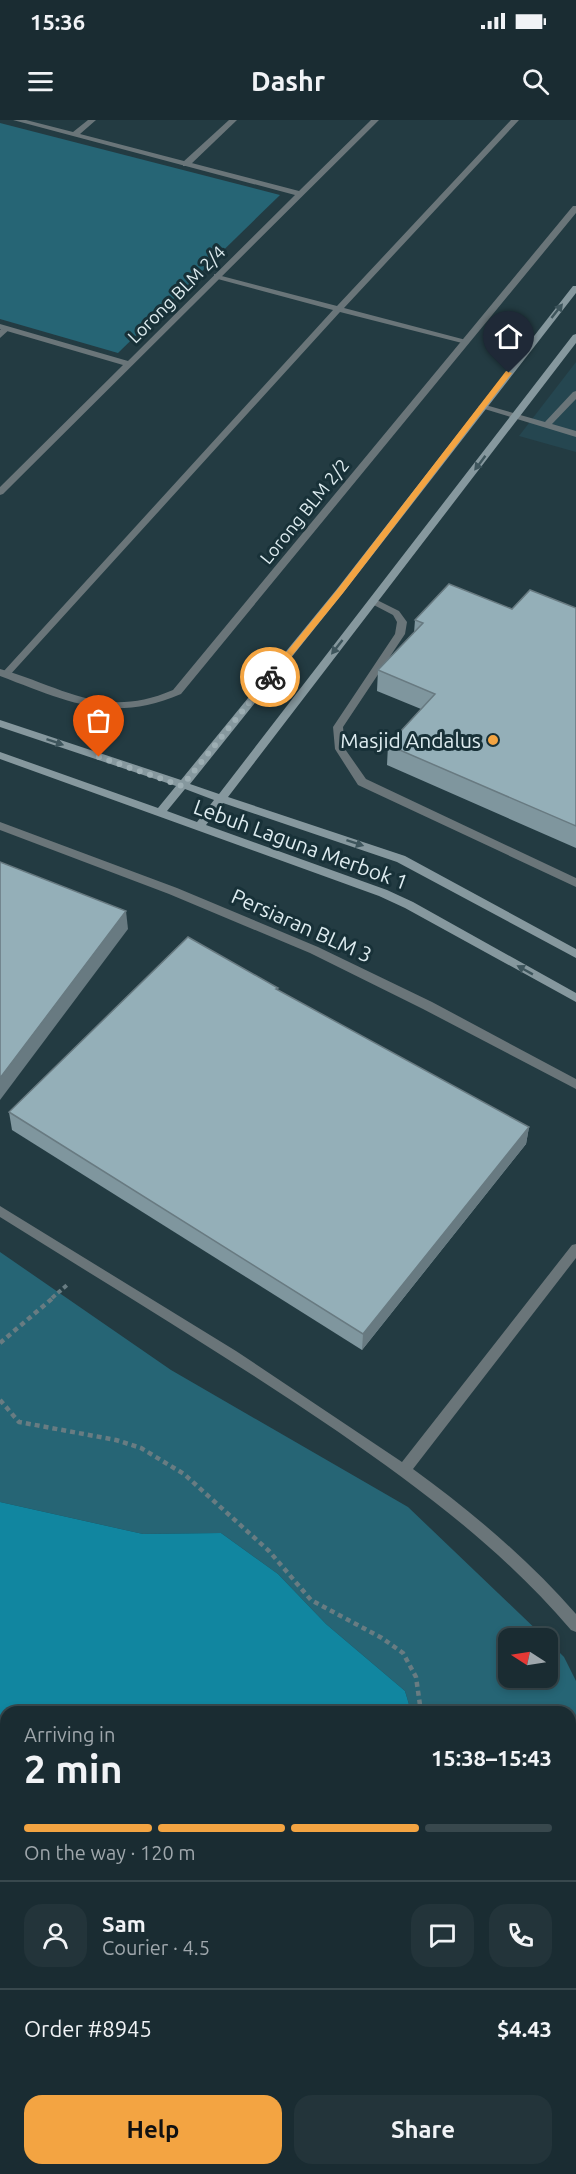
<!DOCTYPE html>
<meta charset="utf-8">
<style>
:root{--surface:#1a2c32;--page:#23343a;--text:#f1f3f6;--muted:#9fa7ac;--line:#38484d;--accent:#f3a442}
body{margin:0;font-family:Ubuntu,sans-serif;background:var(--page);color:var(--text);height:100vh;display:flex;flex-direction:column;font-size:22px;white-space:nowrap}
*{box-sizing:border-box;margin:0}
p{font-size:20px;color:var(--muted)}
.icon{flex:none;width:33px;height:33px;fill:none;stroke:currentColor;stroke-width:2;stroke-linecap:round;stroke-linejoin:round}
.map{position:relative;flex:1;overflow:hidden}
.details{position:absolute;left:0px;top:1586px;width:576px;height:470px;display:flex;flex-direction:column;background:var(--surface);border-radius:18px 18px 0 0;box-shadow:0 3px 9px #0003,0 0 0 2px var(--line)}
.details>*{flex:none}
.needle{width:39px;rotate:282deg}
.buttons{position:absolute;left:498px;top:1508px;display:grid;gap:12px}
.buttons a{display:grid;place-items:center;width:60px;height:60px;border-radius:12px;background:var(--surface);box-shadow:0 3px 9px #0003,0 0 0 2px var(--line);font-size:30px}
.pin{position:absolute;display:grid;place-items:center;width:51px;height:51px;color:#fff;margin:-62px -26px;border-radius:50% 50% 50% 0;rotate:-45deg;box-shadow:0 0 6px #0007}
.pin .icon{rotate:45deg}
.courier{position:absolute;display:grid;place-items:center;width:60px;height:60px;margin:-30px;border:4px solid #f3a442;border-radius:50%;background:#fff;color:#222;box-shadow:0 2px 8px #0007}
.headline em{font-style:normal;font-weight:700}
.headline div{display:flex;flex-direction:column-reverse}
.headline{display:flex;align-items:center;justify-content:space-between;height:102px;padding:0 24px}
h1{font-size:39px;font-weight:700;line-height:45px}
.bar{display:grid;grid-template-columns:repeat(4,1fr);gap:9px 6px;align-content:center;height:72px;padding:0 24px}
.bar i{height:8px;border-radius:4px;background:var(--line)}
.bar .current{background:var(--accent)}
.bar p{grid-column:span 4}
.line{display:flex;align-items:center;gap:15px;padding:0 24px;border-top:2px solid var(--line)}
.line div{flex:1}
.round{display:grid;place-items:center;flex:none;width:63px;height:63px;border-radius:18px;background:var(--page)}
.action{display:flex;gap:12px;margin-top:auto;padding:12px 24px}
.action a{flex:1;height:69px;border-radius:18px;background:var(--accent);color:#111;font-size:24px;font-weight:700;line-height:69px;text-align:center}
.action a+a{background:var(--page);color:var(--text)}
.status{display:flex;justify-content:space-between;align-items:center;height:42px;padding:0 30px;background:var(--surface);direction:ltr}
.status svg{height:16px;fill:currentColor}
header{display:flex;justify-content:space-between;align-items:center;height:78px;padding:0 24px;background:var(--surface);font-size:27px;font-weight:700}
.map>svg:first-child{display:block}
.built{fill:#254650}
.green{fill:#266575}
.water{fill:#1186a0}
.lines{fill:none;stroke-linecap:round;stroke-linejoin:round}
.path-far1{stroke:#687c82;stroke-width:4;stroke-dasharray:4.5 3;stroke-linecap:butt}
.path{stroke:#687c82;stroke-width:4.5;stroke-dasharray:5 4;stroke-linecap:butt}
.lane{fill:#6a7579;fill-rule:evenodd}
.street{fill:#6a7579;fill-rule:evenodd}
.secondary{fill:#86989e;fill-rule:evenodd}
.wall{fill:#7f969e}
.shaded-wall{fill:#687a81}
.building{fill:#94afb8;stroke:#687a81;stroke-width:1.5}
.oneway{fill:#3e555c}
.route{fill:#f3a442}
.done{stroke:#9daeb3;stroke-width:6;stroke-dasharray:0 10.8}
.poi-dot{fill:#f3a442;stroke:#183138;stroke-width:2}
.labels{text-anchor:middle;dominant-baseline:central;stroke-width:6;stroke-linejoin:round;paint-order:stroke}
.far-street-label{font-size:18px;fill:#deecf0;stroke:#183138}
.poi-label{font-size:21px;fill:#deecf0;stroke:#183138;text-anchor:end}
.street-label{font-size:21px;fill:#deecf0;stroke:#183138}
</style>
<div class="status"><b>15:36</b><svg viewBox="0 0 49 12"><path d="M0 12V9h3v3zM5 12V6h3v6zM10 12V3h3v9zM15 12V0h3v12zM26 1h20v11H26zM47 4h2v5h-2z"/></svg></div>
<header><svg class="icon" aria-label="menu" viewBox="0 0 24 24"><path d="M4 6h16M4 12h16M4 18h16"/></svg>Dashr<svg class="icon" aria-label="search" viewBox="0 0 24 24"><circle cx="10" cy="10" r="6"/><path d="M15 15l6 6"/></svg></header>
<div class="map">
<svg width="576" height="2054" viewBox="0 0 576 2054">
<rect width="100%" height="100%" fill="#233b42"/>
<path class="built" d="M 576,242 L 576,332 L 519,316 Z"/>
<g class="green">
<path d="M 0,3 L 280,75 L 118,233 L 0,199 Z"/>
<path d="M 0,1132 L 171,1250 L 408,1387 L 545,1518 L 508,1518 L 508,1557 L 548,1557 L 548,1521 L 564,1537 L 576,1561 L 576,1947 L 570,1961 L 570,1592 L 411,1591 L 405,1571 L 326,1504 L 278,1454 L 221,1413 L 143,1414 L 0,1382 Z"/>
<path d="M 427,2049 L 534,2049 L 532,2054 L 424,2054 Z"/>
</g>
<path class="water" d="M 0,1382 L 143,1414 L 221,1413 L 278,1454 L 326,1504 L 405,1571 L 411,1591 L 6,1592 L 6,2049 L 427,2049 L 424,2054 L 0,2054 Z"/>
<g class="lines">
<path class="path-far1" d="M 52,1178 L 67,1165"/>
<g class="path">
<path d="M 0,1223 L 54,1177"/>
<path d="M 0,1280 L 19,1302 L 116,1320 L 141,1328 L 184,1354 L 269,1431 L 311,1480 L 382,1518 L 403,1533 L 416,1557 L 421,1592"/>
<path d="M 481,2054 L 483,2049"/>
</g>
<g class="lane">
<path d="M 229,0 L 237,0 L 189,46 L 183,46 L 183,42 Z"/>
<path d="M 511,0 L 519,0 L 344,188 L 466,220 L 466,224 L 340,192 L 9,556 L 3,556 L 3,552 L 333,190 L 214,158 L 214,154 L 337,186 Z"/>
<path d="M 4,206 L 11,208 L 0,218 L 0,210 Z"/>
<path d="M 373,478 L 399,491 L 407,502 L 405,514 L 343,607 L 345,629 L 366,659 L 576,758 L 576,767 L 358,665 L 335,629 L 333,607 L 395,514 L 397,502 L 393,495 L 370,483 L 370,479 Z"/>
</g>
<g class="street">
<path d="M 13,0 L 26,0 L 73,12 L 88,0 L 96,0 L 80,14 L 299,71 L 371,0 L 379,0 L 3,374 L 0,375 L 0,367 L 123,245 L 0,209 L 0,204 L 128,241 L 295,75 Z"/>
<path d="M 573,86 L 576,86 L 576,93 L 181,574 C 111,604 66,581 0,556 L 0,549 C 66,568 103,600 173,570 Z"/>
<path d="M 576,271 L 576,279 L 552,304 L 576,311 L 576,317 L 478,287 L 482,284 L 545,302 L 573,272 Z"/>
<path d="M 0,702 L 177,768 L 318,827 L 432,882 L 576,959 L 576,969 L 423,889 L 310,833 L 169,774 L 0,710 Z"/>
<path d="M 0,1086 L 236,1231 L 402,1342 L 572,1125 L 576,1124 L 576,1138 L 413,1349 C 472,1392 528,1439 576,1494 L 576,1512 L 571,1510 C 503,1430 422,1370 337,1311 C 227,1236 113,1168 0,1097 Z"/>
</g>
<path class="secondary" d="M 573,166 L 576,166 L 576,173 L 343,473 L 190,664 L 219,674 L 573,215 L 576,214 L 576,223 L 228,677 L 405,736 L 576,829 L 576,838 L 397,742 L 223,683 L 206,705 L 387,770 L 413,782 L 576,873 L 576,882 L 405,788 L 379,776 L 0,639 L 0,632 L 158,688 L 176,666 L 0,607 L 0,600 L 181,660 L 337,469 ZM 185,669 L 214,680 L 197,702 L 167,691 Z"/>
</g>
<g class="wall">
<path d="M 576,488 L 576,728 L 387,645 L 388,625 L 421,589 L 377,571 L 378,550 L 414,513 L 415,500 L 512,489 Z"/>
<path d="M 278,870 L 529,1007 L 526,1024 L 362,1230 L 12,1010 L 9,992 Z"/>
</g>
<g class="shaded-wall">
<path d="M 126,791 L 128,809 L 0,980 L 0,958 Z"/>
<path d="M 529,1007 L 526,1024 L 362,1230 L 363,1214 Z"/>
</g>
<g class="building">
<path d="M 449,464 L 512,489 L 530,470 L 576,488 L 576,706 L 388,625 L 435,574 L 378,550 L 423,503 L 415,500 Z"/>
<path d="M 0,742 L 126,791 L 0,958 Z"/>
<path d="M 188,817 L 278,868 L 276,869 L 529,1007 L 363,1214 L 9,992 Z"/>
</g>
<defs><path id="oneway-solid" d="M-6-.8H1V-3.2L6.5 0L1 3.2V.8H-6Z" transform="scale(1.5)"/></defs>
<g class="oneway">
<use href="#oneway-solid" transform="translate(557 191) rotate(-52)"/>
<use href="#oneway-solid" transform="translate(480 343) rotate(127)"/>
<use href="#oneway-solid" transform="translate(337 527) rotate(128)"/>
<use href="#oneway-solid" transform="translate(55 622) rotate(19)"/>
<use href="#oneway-solid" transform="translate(355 723) rotate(18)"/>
<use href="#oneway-solid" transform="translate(525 850) rotate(-151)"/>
</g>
<path class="route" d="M 506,251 L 512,253 L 343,473 L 273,559 L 268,559 L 268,555 L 337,470 Z"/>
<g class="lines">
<path class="done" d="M 99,637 L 182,666 L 270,557"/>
</g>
<circle class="poi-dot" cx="493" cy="620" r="6"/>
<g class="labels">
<g class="far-street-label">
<text transform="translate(176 174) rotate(-45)">Lorong BLM 2/4</text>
<text transform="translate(304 391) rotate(-51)">Lorong BLM 2/2</text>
</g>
<g class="poi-label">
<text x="481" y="620">Masjid Andalus</text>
</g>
<g class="street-label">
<text transform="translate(301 724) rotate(20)">Lebuh Laguna Merbok 1</text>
<text transform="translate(302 805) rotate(24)">Persiaran BLM 3</text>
</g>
</g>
</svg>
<div class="buttons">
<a><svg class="needle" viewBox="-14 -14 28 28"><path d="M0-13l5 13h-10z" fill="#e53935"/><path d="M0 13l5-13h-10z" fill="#9fa7ac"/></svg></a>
</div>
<div class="pin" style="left:99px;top:637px;background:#ea580c"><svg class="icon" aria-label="bag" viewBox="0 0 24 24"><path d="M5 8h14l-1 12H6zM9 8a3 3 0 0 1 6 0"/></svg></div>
<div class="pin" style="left:509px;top:253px;background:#1f2937"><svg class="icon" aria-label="home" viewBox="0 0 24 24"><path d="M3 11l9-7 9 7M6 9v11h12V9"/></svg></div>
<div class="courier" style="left:270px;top:557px"><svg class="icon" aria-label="bike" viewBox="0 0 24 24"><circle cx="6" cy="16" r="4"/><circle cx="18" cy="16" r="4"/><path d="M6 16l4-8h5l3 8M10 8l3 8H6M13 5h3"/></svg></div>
<section class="details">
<div class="headline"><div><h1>2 min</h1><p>Arriving in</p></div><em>15:38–15:43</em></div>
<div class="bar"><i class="current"></i><i class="current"></i><i class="current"></i><i></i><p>On the way · 120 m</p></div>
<div class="line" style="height:108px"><a class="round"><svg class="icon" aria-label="person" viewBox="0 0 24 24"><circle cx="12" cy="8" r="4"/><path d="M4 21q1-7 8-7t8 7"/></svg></a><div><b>Sam</b><p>Courier · 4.5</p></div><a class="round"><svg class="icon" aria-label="chat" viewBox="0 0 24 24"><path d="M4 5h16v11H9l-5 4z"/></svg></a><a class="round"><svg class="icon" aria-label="phone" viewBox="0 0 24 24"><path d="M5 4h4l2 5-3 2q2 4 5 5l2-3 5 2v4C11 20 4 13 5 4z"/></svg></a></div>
<div class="line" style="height:78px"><div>Order #8945</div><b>$4.43</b></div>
<div class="action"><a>Help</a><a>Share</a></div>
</section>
</div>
